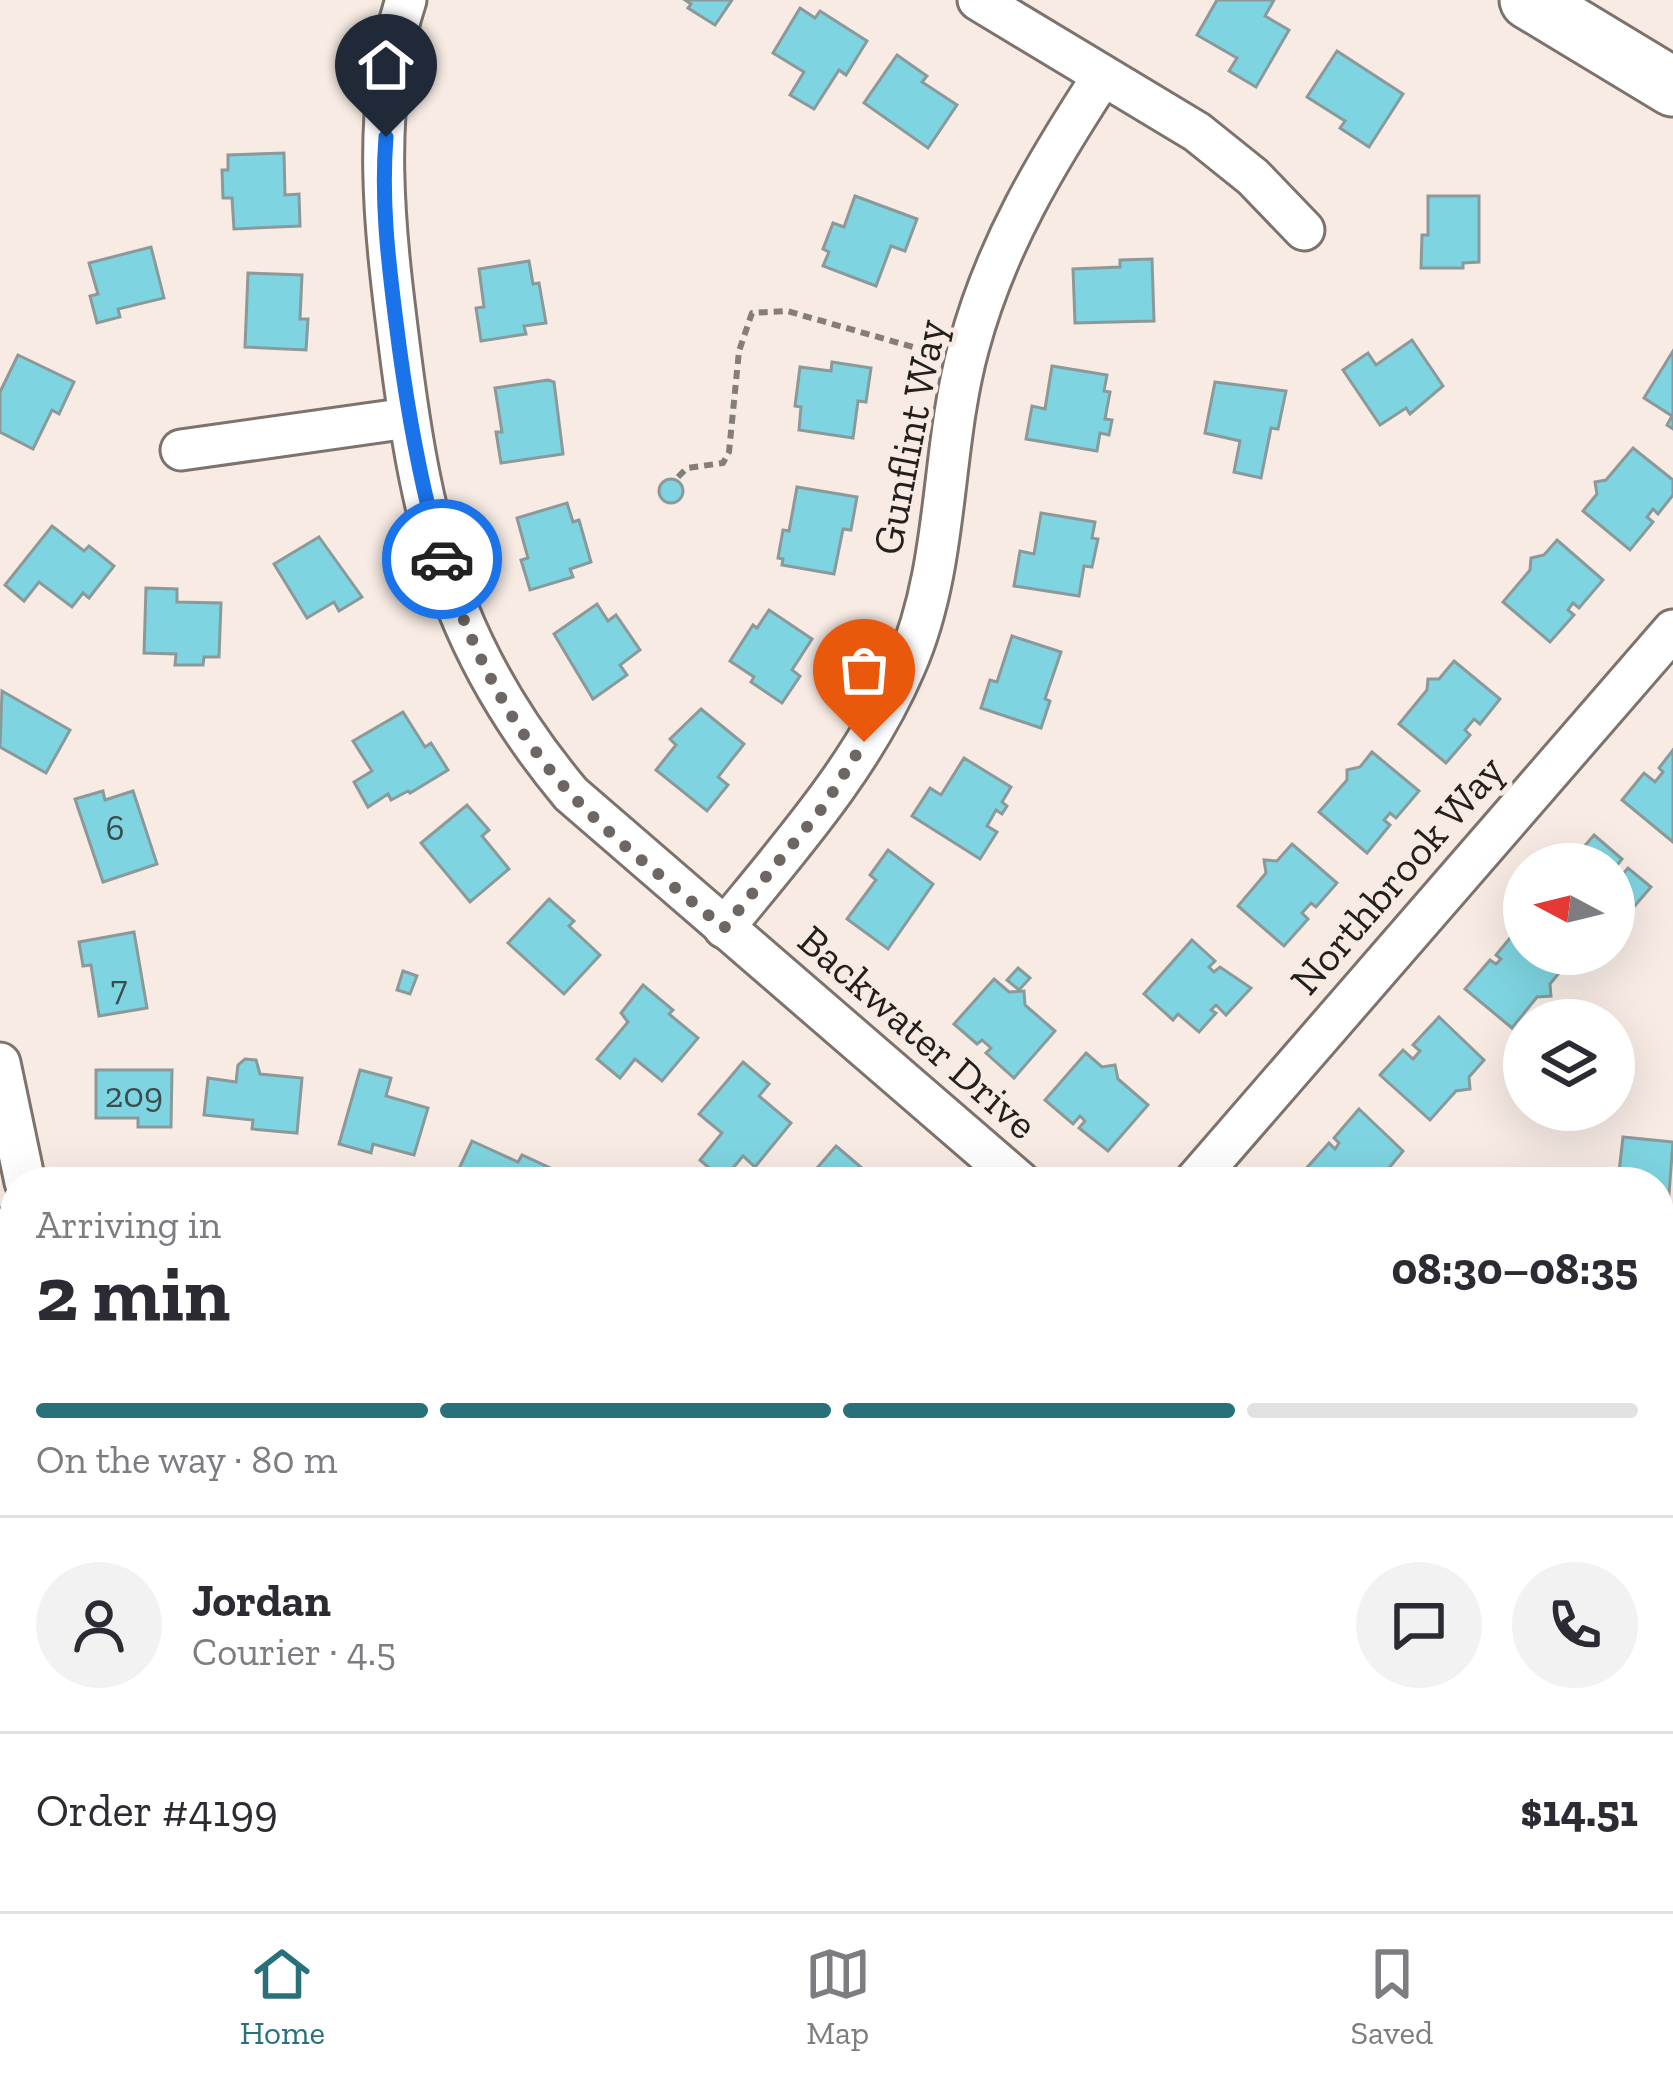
<!DOCTYPE html>
<meta charset="utf-8">
<style>
:root{--surface:#fff;--page:#f2f2f3;--text:#2b2b33;--muted:#7c7c81;--line:#e1e1e2;--accent:#28717a}
body{margin:0;font-family:"Zilla Slab",serif;background:var(--page);color:var(--text);height:100vh;display:flex;flex-direction:column;font-size:45px;white-space:nowrap}
*{box-sizing:border-box;margin:0}
p{font-size:39px;color:var(--muted)}
.icon{flex:none;width:66px;height:66px;fill:none;stroke:currentColor;stroke-width:2;stroke-linecap:round;stroke-linejoin:round}
.map{position:relative;flex:1;overflow:hidden}
.side{position:absolute;left:0px;top:1167px;width:1674px;height:744px;display:flex;flex-direction:column;background:var(--surface);border-radius:48px 48px 0 0;box-shadow:0 12px 48px #0002}
.side>*{flex:none}
.needle{width:78px;rotate:277deg}
.fabs{position:absolute;left:1503px;top:843px;display:grid;gap:24px}
.fabs a{display:grid;place-items:center;width:132px;height:132px;border-radius:50%;background:var(--surface);box-shadow:0 12px 48px #0002;font-size:60px}
.pin{position:absolute;display:grid;place-items:center;width:102px;height:102px;color:#fff;margin:-123px -51px;border-radius:50% 50% 50% 0;rotate:-45deg;box-shadow:0 0 12px #0007}
.pin .icon{rotate:45deg}
.courier{position:absolute;display:grid;place-items:center;width:120px;height:120px;margin:-60px;border:9px solid #1a73e8;border-radius:50%;background:#fff;color:#222;box-shadow:0 3px 15px #0007}
.headline em{font-style:normal;font-weight:700}
.headline div{display:flex;flex-direction:column-reverse}
.headline{display:flex;align-items:center;justify-content:space-between;height:204px;padding:0 36px}
h1{font-size:78px;font-weight:700;line-height:90px}
.bar{display:grid;grid-template-columns:repeat(4,1fr);gap:18px 12px;align-content:center;height:144px;padding:0 36px}
.bar i{height:15px;border-radius:9px;background:var(--line)}
.bar .current{background:var(--accent)}
.bar p{grid-column:span 4}
.line{display:flex;align-items:center;gap:30px;padding:0 36px;border-top:3px solid var(--line)}
.line div{flex:1}
.round{display:grid;place-items:center;flex:none;width:126px;height:126px;border-radius:63px;background:var(--page)}
.tabs{display:flex;justify-content:space-around;align-items:center;height:168px;border-top:3px solid var(--line);background:var(--surface);font-size:33px;color:var(--muted)}
.tabs a{display:grid;justify-items:center;gap:6px}
.tabs .current{color:var(--accent)}
.map>svg:first-child{display:block}
.building{fill:#7ed5e1;stroke:#8b999a;stroke-width:3}
.lines{fill:none;stroke-linecap:round;stroke-linejoin:round}
.street-casing{stroke:#7d726c;stroke-width:45}
.secondary-casing{stroke:#7d726c;stroke-width:63}
.path{stroke:#857d79;stroke-width:6;stroke-dasharray:9 6;stroke-linecap:butt}
.street{stroke:#fff;stroke-width:39}
.secondary{stroke:#fff;stroke-width:57}
.done{stroke:#6d6662;stroke-width:12;stroke-dasharray:0 21.6}
.route{stroke:#1a73e8;stroke-width:15}
.labels{text-anchor:middle;dominant-baseline:central;stroke-width:10;stroke-linejoin:round;paint-order:stroke}
.number-label{font-size:36px;fill:#3a4c4d}
.street-label{font-size:42px;fill:#231f1c;stroke:#f7ebe4}
</style>
<div class="map">
<svg width="1673" height="1911" viewBox="0 0 1673 1911">
<rect width="100%" height="100%" fill="#f7ebe4"/>
<g class="building">
<path d="M 685,0 L 732,0 L 715,25 L 688,8 L 691,4 Z"/>
<path d="M 1217,0 L 1274,0 L 1265,16 L 1289,30 L 1256,87 L 1229,71 L 1237,58 L 1197,35 Z"/>
<path d="M 800,8 L 815,18 L 820,11 L 867,41 L 846,75 L 839,70 L 814,109 L 790,95 L 804,72 L 773,53 Z"/>
<path d="M 1337,51 L 1403,94 L 1369,147 L 1340,128 L 1345,121 L 1307,97 Z"/>
<path d="M 897,55 L 927,76 L 922,82 L 957,105 L 928,148 L 864,103 Z"/>
<path d="M 284,153 L 285,195 L 299,194 L 300,226 L 234,229 L 232,198 L 223,198 L 222,170 L 228,170 L 228,155 Z"/>
<path d="M 855,196 L 917,219 L 905,251 L 891,246 L 876,286 L 823,266 L 829,252 L 823,249 L 833,223 L 844,227 Z"/>
<path d="M 1428,196 L 1479,196 L 1479,262 L 1463,263 L 1463,268 L 1421,268 L 1422,235 L 1428,235 Z"/>
<path d="M 151,247 L 164,298 L 118,309 L 120,317 L 97,323 L 90,296 L 98,294 L 89,263 Z"/>
<path d="M 1152,259 L 1154,321 L 1075,323 L 1073,269 L 1120,267 L 1120,260 Z"/>
<path d="M 529,261 L 533,284 L 539,283 L 546,323 L 524,326 L 526,334 L 481,341 L 476,308 L 484,307 L 479,269 Z"/>
<path d="M 248,273 L 302,275 L 300,319 L 308,319 L 306,350 L 245,347 Z"/>
<path d="M 1412,340 L 1443,386 L 1410,414 L 1406,408 L 1380,425 L 1343,370 L 1368,353 L 1376,365 Z"/>
<path d="M 1673,351 L 1673,429 L 1667,425 L 1672,416 L 1644,398 Z"/>
<path d="M 18,355 L 74,382 L 59,414 L 52,410 L 33,449 L 0,432 L 0,392 Z"/>
<path d="M 832,362 L 871,368 L 866,402 L 858,401 L 853,438 L 799,430 L 801,407 L 795,406 L 800,367 L 831,371 Z"/>
<path d="M 1052,366 L 1107,375 L 1104,391 L 1110,392 L 1105,419 L 1112,420 L 1109,435 L 1100,433 L 1097,451 L 1026,439 L 1032,406 L 1045,409 Z"/>
<path d="M 548,380 L 554,382 L 563,454 L 501,463 L 496,432 L 502,432 L 495,388 Z"/>
<path d="M 1215,382 L 1286,391 L 1278,429 L 1271,428 L 1261,478 L 1234,472 L 1240,441 L 1205,433 Z"/>
<path d="M 1633,448 L 1673,480 L 1673,495 L 1658,514 L 1653,509 L 1647,517 L 1653,522 L 1630,550 L 1583,511 L 1597,494 L 1595,482 L 1606,480 Z"/>
<circle cx="671" cy="491" r="12"/>
<path d="M 797,487 L 857,497 L 851,530 L 843,529 L 834,574 L 782,565 L 783,559 L 778,558 L 783,530 L 789,531 Z"/>
<path d="M 567,503 L 573,522 L 579,520 L 591,562 L 570,569 L 573,577 L 530,590 L 521,560 L 528,558 L 517,518 Z"/>
<path d="M 1041,513 L 1095,522 L 1092,538 L 1098,539 L 1092,567 L 1084,566 L 1079,596 L 1014,586 L 1020,551 L 1034,554 Z"/>
<path d="M 52,526 L 84,551 L 89,546 L 114,566 L 89,598 L 83,593 L 72,607 L 39,582 L 24,601 L 5,585 Z"/>
<path d="M 319,537 L 362,597 L 339,611 L 334,602 L 307,618 L 274,564 Z"/>
<path d="M 1557,540 L 1603,580 L 1579,608 L 1573,603 L 1568,610 L 1574,615 L 1550,642 L 1503,602 L 1530,570 L 1531,558 L 1544,555 Z"/>
<path d="M 146,588 L 177,589 L 177,602 L 221,603 L 219,657 L 204,657 L 203,665 L 175,665 L 176,654 L 144,653 Z"/>
<path d="M 597,604 L 608,621 L 616,615 L 640,650 L 620,665 L 627,675 L 593,699 L 554,634 Z"/>
<path d="M 769,610 L 812,639 L 792,670 L 800,676 L 782,703 L 751,682 L 754,677 L 730,661 L 753,625 L 757,628 Z"/>
<path d="M 1012,636 L 1061,652 L 1045,699 L 1050,701 L 1041,728 L 981,708 L 990,680 L 997,682 Z"/>
<path d="M 1454,661 L 1500,699 L 1480,724 L 1474,719 L 1465,730 L 1470,735 L 1446,763 L 1399,724 L 1427,690 L 1428,679 L 1439,679 Z"/>
<path d="M 2,691 L 70,730 L 46,773 L 0,747 Z"/>
<path d="M 701,709 L 744,744 L 718,777 L 728,785 L 707,811 L 656,770 L 676,745 L 670,739 Z"/>
<path d="M 403,712 L 425,747 L 431,743 L 448,770 L 410,793 L 408,791 L 391,800 L 388,794 L 368,807 L 354,782 L 372,771 L 353,741 Z"/>
<path d="M 1673,750 L 1673,842 L 1622,800 L 1644,773 L 1655,782 L 1663,772 L 1659,768 Z"/>
<path d="M 1372,752 L 1419,791 L 1396,818 L 1390,813 L 1384,820 L 1390,825 L 1367,853 L 1319,812 L 1347,780 L 1347,770 L 1360,767 Z"/>
<path d="M 964,758 L 1011,787 L 1002,802 L 1007,806 L 1002,814 L 996,810 L 987,826 L 997,832 L 980,859 L 912,816 L 930,788 L 941,795 Z"/>
<path d="M 103,791 L 105,800 L 133,791 L 157,864 L 103,882 L 75,799 Z"/>
<path d="M 467,805 L 489,830 L 482,836 L 509,869 L 470,902 L 421,843 Z"/>
<path d="M 1594,835 L 1622,859 L 1614,869 L 1622,875 L 1628,868 L 1651,887 L 1614,930 L 1614,864 L 1571,862 Z"/>
<path d="M 1292,844 L 1337,883 L 1316,907 L 1311,903 L 1302,913 L 1308,919 L 1284,946 L 1238,906 L 1266,873 L 1264,860 L 1277,861 Z"/>
<path d="M 888,850 L 933,884 L 888,949 L 847,919 L 876,880 L 870,875 Z"/>
<path d="M 549,899 L 574,921 L 569,926 L 600,955 L 564,994 L 508,943 Z"/>
<path d="M 1520,926 L 1524,929 L 1524,954 L 1549,954 L 1564,967 L 1550,984 L 1551,996 L 1537,997 L 1512,1028 L 1465,989 L 1490,960 L 1496,964 L 1501,959 L 1496,955 Z"/>
<path d="M 134,932 L 147,1008 L 99,1016 L 91,965 L 83,966 L 79,942 Z"/>
<path d="M 1192,940 L 1215,961 L 1209,967 L 1214,972 L 1220,967 L 1251,988 L 1226,1015 L 1216,1005 L 1211,1010 L 1216,1013 L 1199,1032 L 1178,1014 L 1173,1020 L 1144,994 Z"/>
<path d="M 1018,968 L 1030,978 L 1019,990 L 1007,980 Z"/>
<path d="M 403,971 L 417,976 L 410,994 L 397,990 Z"/>
<path d="M 994,979 L 1009,992 L 1024,991 L 1025,1005 L 1055,1031 L 1014,1078 L 986,1053 L 991,1048 L 982,1040 L 977,1044 L 954,1024 Z"/>
<path d="M 643,985 L 673,1010 L 669,1014 L 698,1038 L 662,1081 L 635,1059 L 620,1078 L 597,1059 L 628,1022 L 621,1013 Z"/>
<path d="M 1439,1017 L 1484,1060 L 1469,1077 L 1470,1089 L 1456,1091 L 1430,1120 L 1380,1075 L 1403,1050 L 1413,1059 L 1420,1051 L 1413,1045 Z"/>
<path d="M 1086,1053 L 1102,1067 L 1115,1065 L 1118,1079 L 1148,1105 L 1108,1151 L 1079,1128 L 1085,1121 L 1080,1116 L 1073,1124 L 1045,1100 Z"/>
<path d="M 245,1059 L 256,1060 L 260,1074 L 302,1078 L 297,1133 L 252,1129 L 253,1120 L 204,1115 L 208,1078 L 236,1082 L 238,1065 Z"/>
<path d="M 743,1062 L 769,1084 L 759,1096 L 791,1123 L 755,1167 L 743,1156 L 723,1180 L 700,1160 L 722,1133 L 699,1114 Z"/>
<path d="M 96,1070 L 172,1070 L 171,1127 L 138,1127 L 138,1118 L 96,1118 Z"/>
<path d="M 360,1070 L 391,1078 L 386,1096 L 428,1108 L 414,1155 L 373,1144 L 371,1153 L 339,1144 Z"/>
<path d="M 1359,1109 L 1403,1151 L 1389,1168 L 1390,1180 L 1316,1182 L 1304,1171 L 1329,1143 L 1335,1149 L 1339,1143 L 1334,1138 Z"/>
<path d="M 1623,1137 L 1673,1142 L 1666,1233 L 1659,1232 L 1659,1182 L 1610,1182 L 1611,1171 L 1619,1172 Z"/>
<path d="M 472,1141 L 518,1162 L 522,1155 L 561,1173 L 556,1182 L 470,1182 L 456,1175 Z"/>
<path d="M 836,1146 L 862,1168 L 858,1172 L 865,1179 L 870,1173 L 881,1182 L 805,1182 Z"/>
<path d="M 1659,1471 L 1673,1477 L 1670,1533 L 1659,1529 Z"/>
<path d="M 1659,1716 L 1673,1722 L 1673,1751 L 1659,1782 Z"/>
<path d="M 279,1896 L 329,1896 L 326,1911 L 276,1911 Z"/>
<path d="M 535,1896 L 566,1896 L 564,1903 L 572,1905 L 570,1911 L 530,1911 Z"/>
<path d="M 972,1896 L 1016,1896 L 1004,1911 L 992,1911 Z"/>
<path d="M 1061,1896 L 1077,1896 L 1095,1911 L 1048,1911 Z"/>
<path d="M 1334,1896 L 1386,1896 L 1373,1911 L 1356,1899 L 1348,1908 Z"/>
<path d="M 1425,1897 L 1442,1911 L 1413,1911 Z"/>
</g>
<g class="lines">
<defs>
<g id="street">
<path d="M 406,0 C 370,108 385,233 399,343 C 410,432 424,525 458,609 C 485,676 525,739 571,794 L 1020,1182"/>
<path d="M 978,0 L 1197,132 L 1253,177 L 1304,230"/>
<path d="M 181,450 L 408,418"/>
<path d="M 724,928 C 791,846 863,765 905,667 C 950,565 940,451 969,346 C 996,246 1046,163 1102,77"/>
<path d="M 0,1063 L 25,1182"/>
<path d="M 1194,1182 L 1673,630"/>
<path d="M 0,1230 L 15,1225"/>
<path d="M 1659,1622 L 1673,1628"/>
<path d="M 1207,1896 L 1225,1911"/>
<path d="M 431,1911 L 435,1896"/>
</g>
<path id="secondary" d="M 1529,0 L 1673,87"/>
</defs>
<use href="#street" class="street-casing"/>
<use href="#secondary" class="secondary-casing"/>
<path class="path" d="M 678,477 L 687,468 L 723,463 L 729,452 L 739,351 L 752,313 L 787,311 L 934,353"/>
<use href="#street" class="street"/>
<use href="#secondary" class="secondary"/>
</g>
<g class="lines">
<path class="done" d="M 442,559 C 468,642 510,729 570,793 C 616,843 673,885 724,928 L 824,806 L 864,742"/>
<path class="route" d="M 386,137 C 381,200 388,259 396,322 C 406,403 419,481 442,559"/>
</g>
<g class="labels">
<g class="number-label">
<text x="115" y="827">6</text>
<text x="119" y="987">7</text>
<text x="134" y="1094">209</text>
</g>
<g class="street-label">
<text transform="translate(909 437) rotate(-79)">Gunflint Way</text>
<text transform="translate(1397 875) rotate(-49)">Northbrook Way</text>
<text transform="translate(918 1032) rotate(41)">Backwater Drive</text>
</g>
</g>
</svg>
<div class="fabs">
<a><svg class="needle" viewBox="-14 -14 28 28"><path d="M0-13l5 13h-10z" fill="#e53935"/><path d="M0 13l5-13h-10z" fill="#7c7c81"/></svg></a>
<a><svg class="icon" aria-label="layers" viewBox="0 0 24 24"><path d="M12 4l9 5-9 5-9-5zM3 14l9 5 9-5"/></svg></a>
</div>
<div class="pin" style="left:864px;top:742px;background:#ea580c"><svg class="icon" aria-label="bag" viewBox="0 0 24 24"><path d="M5 8h14l-1 12H6zM9 8a3 3 0 0 1 6 0"/></svg></div>
<div class="pin" style="left:386px;top:137px;background:#1f2937"><svg class="icon" aria-label="home" viewBox="0 0 24 24"><path d="M3 11l9-7 9 7M6 9v11h12V9"/></svg></div>
<div class="courier" style="left:442px;top:559px"><svg class="icon" aria-label="car" viewBox="0 0 24 24"><path d="M5 17H2v-5l4-1 3-4h7l3 4 3 1v5h-3M9 17h6M6 11h13"/><circle cx="7" cy="17" r="2"/><circle cx="17" cy="17" r="2"/></svg></div>
<section class="side">
<div class="headline"><div><h1>2 min</h1><p>Arriving in</p></div><em>08:30–08:35</em></div>
<div class="bar"><i class="current"></i><i class="current"></i><i class="current"></i><i></i><p>On the way · 80 m</p></div>
<div class="line" style="height:216px"><a class="round"><svg class="icon" aria-label="person" viewBox="0 0 24 24"><circle cx="12" cy="8" r="4"/><path d="M4 21q1-7 8-7t8 7"/></svg></a><div><b>Jordan</b><p>Courier · 4.5</p></div><a class="round"><svg class="icon" aria-label="chat" viewBox="0 0 24 24"><path d="M4 5h16v11H9l-5 4z"/></svg></a><a class="round"><svg class="icon" aria-label="phone" viewBox="0 0 24 24"><path d="M5 4h4l2 5-3 2q2 4 5 5l2-3 5 2v4C11 20 4 13 5 4z"/></svg></a></div>
<div class="line" style="height:156px"><div>Order #4199</div><b>$14.51</b></div>
</section>
</div>
<nav class="tabs">
<a class="current"><svg class="icon" aria-label="home" viewBox="0 0 24 24"><path d="M3 11l9-7 9 7M6 9v11h12V9"/></svg>Home</a>
<a><svg class="icon" aria-label="map" viewBox="0 0 24 24"><path d="M3 6l6-2 6 2 6-2v14l-6 2-6-2-6 2zM9 4v14M15 6v14"/></svg>Map</a>
<a><svg class="icon" aria-label="saved" viewBox="0 0 24 24"><path d="M7 4h10v16l-5-4-5 4z"/></svg>Saved</a>
</nav>
